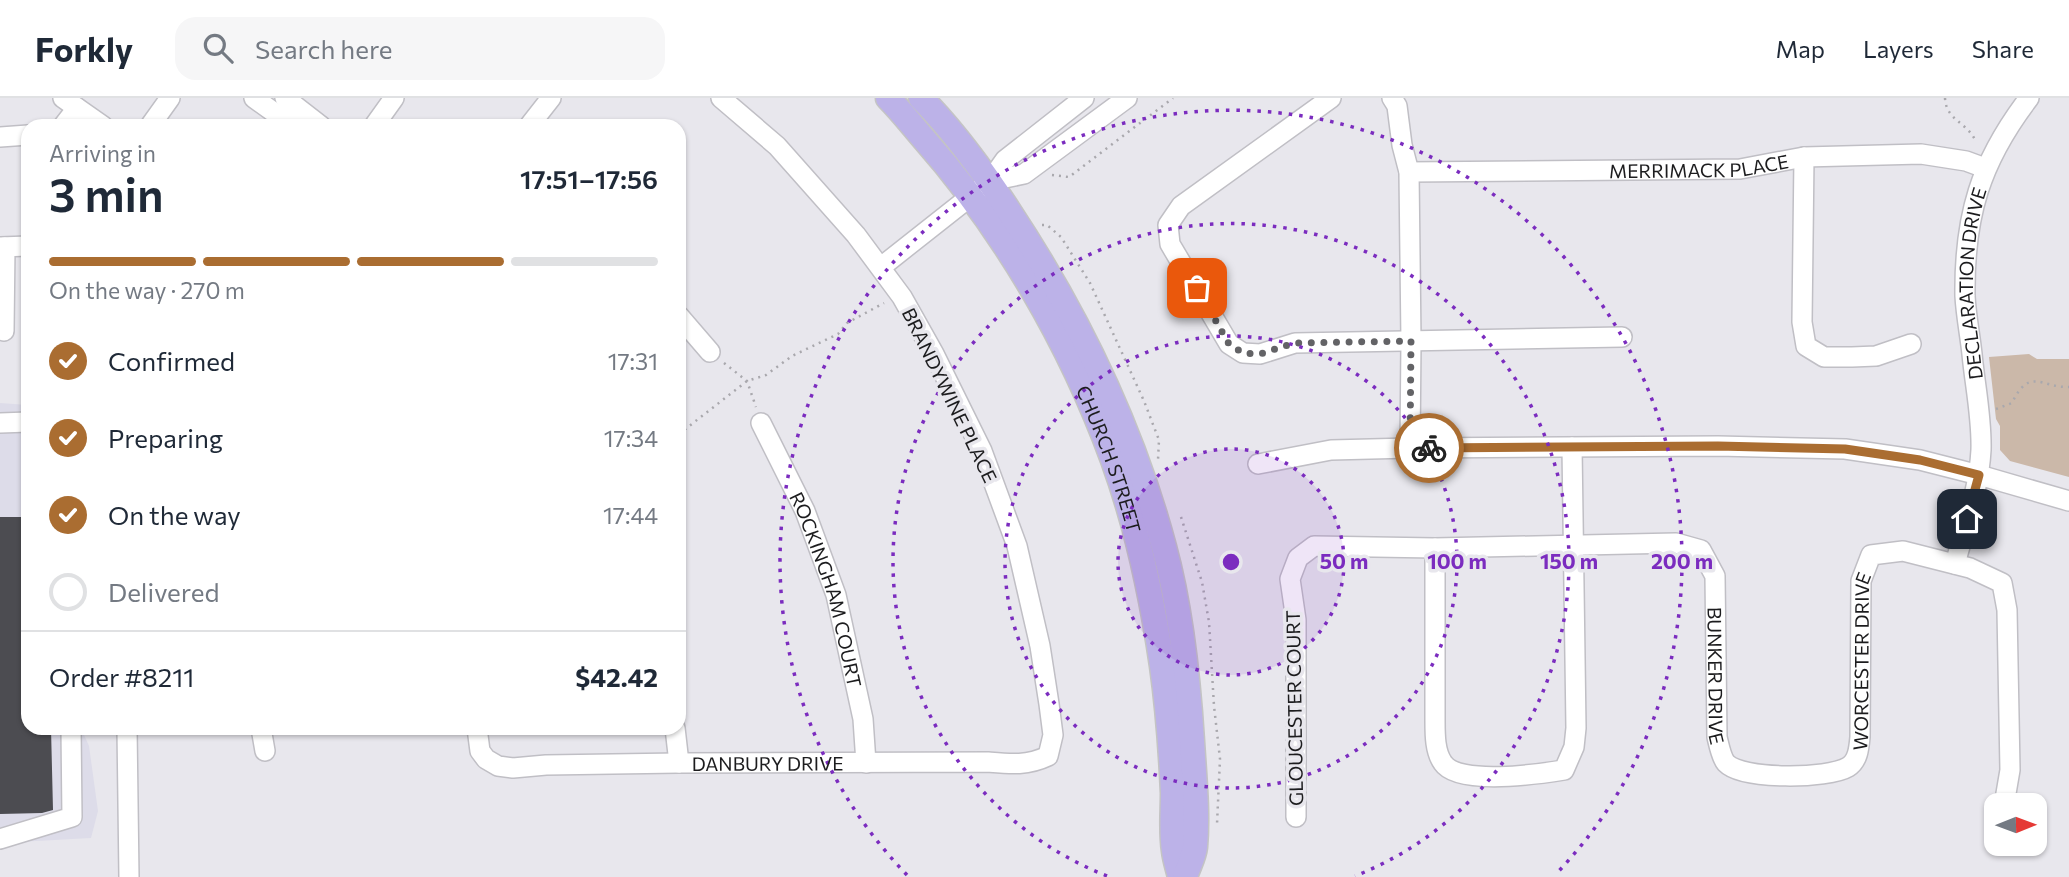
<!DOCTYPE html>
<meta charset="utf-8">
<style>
:root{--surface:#fff;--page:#f6f6f7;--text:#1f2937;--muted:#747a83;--line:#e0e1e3;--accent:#aa6d31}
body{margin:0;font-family:Commissioner,sans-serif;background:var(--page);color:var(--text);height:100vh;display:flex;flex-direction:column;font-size:26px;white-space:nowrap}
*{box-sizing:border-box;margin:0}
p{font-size:23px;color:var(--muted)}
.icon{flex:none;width:38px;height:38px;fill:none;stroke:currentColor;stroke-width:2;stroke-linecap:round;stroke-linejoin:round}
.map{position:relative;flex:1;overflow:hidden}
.side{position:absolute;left:21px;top:21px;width:665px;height:616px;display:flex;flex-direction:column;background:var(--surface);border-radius:21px;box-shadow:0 2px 5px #0004}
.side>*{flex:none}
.needle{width:46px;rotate:89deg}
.tools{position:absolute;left:1984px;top:695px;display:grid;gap:14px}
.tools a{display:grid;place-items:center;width:63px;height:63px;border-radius:14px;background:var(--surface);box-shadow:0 2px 5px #0004;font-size:35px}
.pin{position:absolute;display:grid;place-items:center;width:60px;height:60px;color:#fff;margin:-30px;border-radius:14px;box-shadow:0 4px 10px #0006}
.courier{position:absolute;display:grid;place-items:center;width:70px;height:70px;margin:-35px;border:5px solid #aa6d31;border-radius:50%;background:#fff;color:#222;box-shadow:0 2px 9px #0007}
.headline em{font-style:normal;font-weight:600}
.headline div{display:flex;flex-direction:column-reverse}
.headline{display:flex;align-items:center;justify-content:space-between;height:119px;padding:0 28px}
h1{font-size:46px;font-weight:600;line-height:52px}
.bar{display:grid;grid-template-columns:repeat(4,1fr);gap:10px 7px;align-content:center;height:84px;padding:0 28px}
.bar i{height:9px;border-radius:5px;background:var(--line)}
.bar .active{background:var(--accent)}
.bar p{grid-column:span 4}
.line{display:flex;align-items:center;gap:18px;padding:0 28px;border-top:2px solid var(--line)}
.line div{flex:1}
ol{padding:0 28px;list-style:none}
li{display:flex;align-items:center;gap:21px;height:77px}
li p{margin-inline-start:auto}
li .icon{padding:7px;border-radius:50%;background:var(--accent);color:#fff;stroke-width:4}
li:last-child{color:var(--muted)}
li i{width:38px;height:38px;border:4px solid var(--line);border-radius:50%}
header{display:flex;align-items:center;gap:42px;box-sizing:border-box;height:98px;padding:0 35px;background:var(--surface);border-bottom:2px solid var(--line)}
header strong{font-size:33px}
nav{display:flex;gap:38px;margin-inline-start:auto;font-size:24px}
.search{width:490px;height:63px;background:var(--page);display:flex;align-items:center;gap:18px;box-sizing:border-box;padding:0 24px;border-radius:21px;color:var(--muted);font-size:26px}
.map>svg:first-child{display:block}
.built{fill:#dddce9}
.green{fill:#cbb8a9}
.building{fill:#4c4c51}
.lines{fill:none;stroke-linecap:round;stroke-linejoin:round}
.minor-casing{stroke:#c0bfc5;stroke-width:22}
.major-casing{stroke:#c4c4c4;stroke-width:27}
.path{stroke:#a9a8ad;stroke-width:2.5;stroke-dasharray:2 5;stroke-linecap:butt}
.minor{stroke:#fff;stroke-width:19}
.major{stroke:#bcb2e8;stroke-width:24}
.done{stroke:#636366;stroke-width:7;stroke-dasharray:0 12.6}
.route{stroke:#aa6d31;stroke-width:9}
.ring{fill:none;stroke:#7b2cbf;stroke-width:3.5;stroke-dasharray:3.5 7}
.labels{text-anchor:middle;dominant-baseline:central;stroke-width:7;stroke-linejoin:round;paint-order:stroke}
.street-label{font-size:19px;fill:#1c1c1e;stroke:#e8e7ed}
.centre{fill:#7b2cbf;stroke:#e8e7ed;stroke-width:3.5}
.ring-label{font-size:21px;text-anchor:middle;font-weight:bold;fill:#7b2cbf;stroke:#e8e7ed;stroke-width:7;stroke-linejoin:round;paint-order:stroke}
</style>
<header>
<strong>Forkly</strong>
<div class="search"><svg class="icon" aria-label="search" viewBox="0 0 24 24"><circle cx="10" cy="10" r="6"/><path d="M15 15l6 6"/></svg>Search here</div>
<nav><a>Map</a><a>Layers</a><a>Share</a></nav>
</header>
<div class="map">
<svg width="2069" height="779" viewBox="0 0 2069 779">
<rect width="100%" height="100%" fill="#e8e7ed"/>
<path class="built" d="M 0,305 L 28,307 L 28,630 L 81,630 L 89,648 L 98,713 L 91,740 L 0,745 Z"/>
<path class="green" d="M 2029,256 L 2037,261 L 2069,261 L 2069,379 L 2010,363 L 2000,352 L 2000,328 L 1996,321 L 1989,259 Z"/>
<path class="building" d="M 0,419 L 28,419 L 28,630 L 51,630 L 53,712 L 42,715 L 0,716 Z"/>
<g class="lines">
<defs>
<g id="minor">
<path d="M 63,0 L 103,28"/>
<path d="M 254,0 L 293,28"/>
<path d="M 285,0 L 321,28"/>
<path d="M 1331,0 L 1181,108 L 1168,127 L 1170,146 L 1229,246 L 1243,255 L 1260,256 L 1295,245 L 1622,239"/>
<path d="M 1392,0 L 1397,8 L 1402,47 L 1409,74 L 1411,243 L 1410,350"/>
<path d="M 63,28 L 77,10"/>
<path d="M 150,28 L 170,0"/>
<path d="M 374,28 L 394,0"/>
<path d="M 529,28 L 551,0"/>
<path d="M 0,39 L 28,37"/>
<path d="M 1804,59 L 1802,224 L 1806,248 L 1824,259 L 1852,259 L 1876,258 L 1911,246"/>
<path id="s1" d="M 1409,74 L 1740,71 L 1804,59 L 1921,56 L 1966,63 L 1985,70"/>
<path d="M 990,83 L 1024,76 L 1127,0"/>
<path d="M 0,149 L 28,148"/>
<path d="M 881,169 L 990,83 L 1005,62 L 1084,0"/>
<path d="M 679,218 L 710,254"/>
<path d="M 4,233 L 5,149"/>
<path d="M 0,325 L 28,324"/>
<path id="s2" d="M 761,325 L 805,413 L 836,497 L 863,621 L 866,665"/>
<path d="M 1258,366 L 1331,352 L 1410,350 L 1718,348 L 1845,351 L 1920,362 L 1979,377 L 2069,403"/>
<path d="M 1435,450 L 1435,623 C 1435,637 1435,654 1443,665 C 1458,688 1539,676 1564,672 L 1574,649 L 1576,630 L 1572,349"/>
<path id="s3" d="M 1955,466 C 1965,429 1979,391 1981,352 C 1982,320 1975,288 1972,256 C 1970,237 1966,217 1965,198 C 1964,118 1980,64 2029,0"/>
<path d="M 127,630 L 129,779"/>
<path d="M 261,630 L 265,653"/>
<path id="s4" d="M 477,630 L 480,653 L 486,661 L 498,668 L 513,670 L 546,667 L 679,665 L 988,664 C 1010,666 1027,668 1048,658 L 1053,637 L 1049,606 L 1040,548 L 1017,448 L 982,353 L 934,256 L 902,199 L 856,137 L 777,48 L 721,0"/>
<path d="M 675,630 L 679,665"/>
<path id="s5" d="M 1296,719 L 1296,522 L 1290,481 L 1298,460 L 1314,448 L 1435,450 L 1676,445 L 1701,452 L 1715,478 L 1717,639 C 1719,647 1721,659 1726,665 C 1742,682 1828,681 1848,669 C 1858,663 1859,650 1860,639 L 1861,483 L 1871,457 L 1903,453 L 1970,470 L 2002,485 L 2007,512 L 2010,672 L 2004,707"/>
<path d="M 0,741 L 72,719 L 71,630"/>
</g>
<g id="major">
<path id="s6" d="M 888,0 C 900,12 911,26 923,40 C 1005,133 1070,245 1113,362 C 1137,428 1152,499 1162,568 C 1168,610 1171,653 1173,695 C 1173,714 1171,734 1174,753 C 1175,762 1178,770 1180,779"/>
<path d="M 921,0 C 955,34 983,73 1009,113 C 1077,216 1132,329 1164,449 C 1181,511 1188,578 1192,643 C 1194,677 1198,715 1195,749 C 1194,759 1188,769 1185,779"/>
</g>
</defs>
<use href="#minor" class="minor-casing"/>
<use href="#major" class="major-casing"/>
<g class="path">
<path d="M 1945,0 C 1946,23 1968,24 1976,44"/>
<path d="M 1052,77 L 1069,79 L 1173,0"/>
<path d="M 1042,127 L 1047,127 L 1061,139 L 1090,185 L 1144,303 L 1159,342 L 1158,362"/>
<path d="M 724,265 L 747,283 L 756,309"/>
<path d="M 1996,311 L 2012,305 C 2030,268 2041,290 2069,289"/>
<path d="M 679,336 L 747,283 L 766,277 L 792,258 L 838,236 L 847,225 L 884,205"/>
<path d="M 1181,419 L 1202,484 L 1209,524 L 1214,608 L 1220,661 L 1217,726"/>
</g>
<use href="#minor" class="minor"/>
<use href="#major" class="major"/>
</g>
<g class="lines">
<path class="done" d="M 1197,190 L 1229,246 L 1243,255 L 1260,256 L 1294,245 L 1411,243 L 1410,351 L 1429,350"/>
<path class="route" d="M 1429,350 L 1718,348 L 1845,351 L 1920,362 L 1979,377 L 1967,421"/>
</g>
<circle cx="1231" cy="464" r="113" fill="#7b2cbf" fill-opacity=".12"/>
<g class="ring">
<circle cx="1231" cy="464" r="113"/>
<circle cx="1231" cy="464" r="226"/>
<path d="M1107 778A338 338 0 1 1 1355 778"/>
<path d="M907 777A451 451 0 1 1 1555 777"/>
</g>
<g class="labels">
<g class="street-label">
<text stroke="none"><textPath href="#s1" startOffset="290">MERRIMACK PLACE</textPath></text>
<text stroke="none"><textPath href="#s3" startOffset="285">DECLARATION DRIVE</textPath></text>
<text transform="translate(950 297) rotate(64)">BRANDYWINE PLACE</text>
<text stroke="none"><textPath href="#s6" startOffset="427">CHURCH STREET</textPath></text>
<text stroke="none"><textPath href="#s2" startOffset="180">ROCKINGHAM COURT</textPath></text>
<text stroke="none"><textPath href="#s5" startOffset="1122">WORCESTER DRIVE</textPath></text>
<text stroke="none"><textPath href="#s5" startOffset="798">BUNKER DRIVE</textPath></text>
<text transform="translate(1294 610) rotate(-91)">GLOUCESTER COURT</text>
<text stroke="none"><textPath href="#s4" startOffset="317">DANBURY DRIVE</textPath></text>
</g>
</g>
<circle cx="1231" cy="464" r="10" class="centre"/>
<g class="ring-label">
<text x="1344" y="471">50 m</text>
<text x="1457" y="471">100 m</text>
<text x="1569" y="471">150 m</text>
<text x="1682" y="471">200 m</text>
</g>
</svg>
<div class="tools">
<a><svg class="needle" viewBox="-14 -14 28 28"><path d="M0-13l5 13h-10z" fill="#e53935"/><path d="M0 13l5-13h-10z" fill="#747a83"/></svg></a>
</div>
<div class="pin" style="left:1197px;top:190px;background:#ea580c"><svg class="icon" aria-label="bag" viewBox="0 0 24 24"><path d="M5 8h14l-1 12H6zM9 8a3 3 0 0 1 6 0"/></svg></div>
<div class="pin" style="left:1967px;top:421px;background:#1f2937"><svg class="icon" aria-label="home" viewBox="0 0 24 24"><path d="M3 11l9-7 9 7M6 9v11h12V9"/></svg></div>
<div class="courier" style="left:1429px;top:350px"><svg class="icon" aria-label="bike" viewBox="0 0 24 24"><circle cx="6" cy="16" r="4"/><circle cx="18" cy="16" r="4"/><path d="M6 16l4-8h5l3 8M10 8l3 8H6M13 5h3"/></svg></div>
<section class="side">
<div class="headline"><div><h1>3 min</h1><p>Arriving in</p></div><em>17:51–17:56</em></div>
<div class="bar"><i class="active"></i><i class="active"></i><i class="active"></i><i></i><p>On the way · 270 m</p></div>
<ol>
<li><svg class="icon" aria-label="check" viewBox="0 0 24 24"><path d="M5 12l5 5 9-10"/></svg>Confirmed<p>17:31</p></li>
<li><svg class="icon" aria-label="check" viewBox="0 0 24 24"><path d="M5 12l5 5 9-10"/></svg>Preparing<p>17:34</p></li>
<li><svg class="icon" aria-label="check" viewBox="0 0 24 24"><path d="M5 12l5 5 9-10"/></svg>On the way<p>17:44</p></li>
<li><i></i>Delivered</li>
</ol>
<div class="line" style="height:91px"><div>Order #8211</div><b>$42.42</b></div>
</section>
</div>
